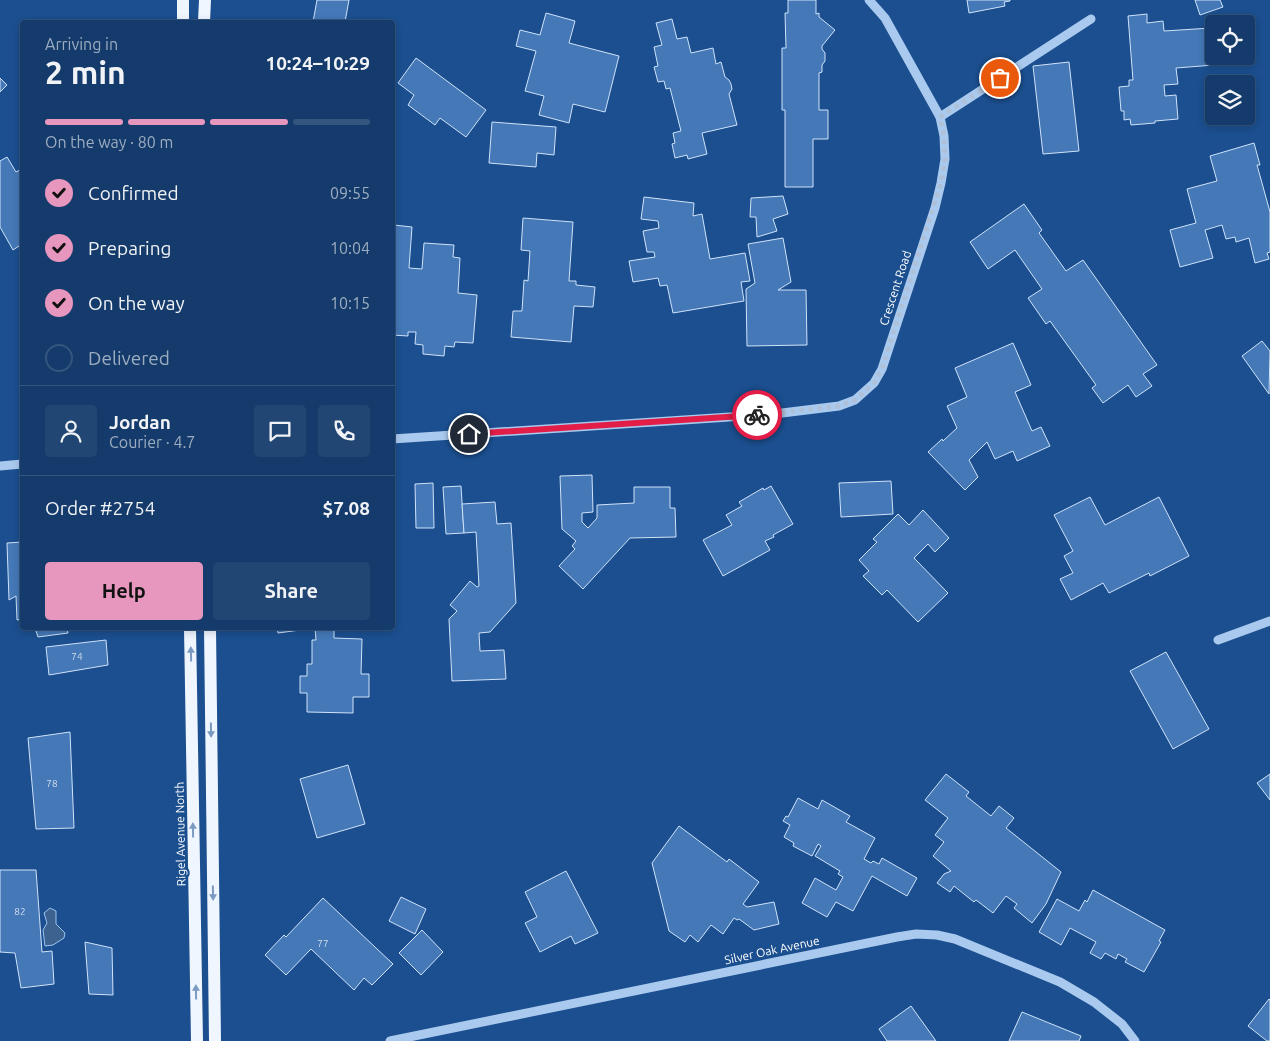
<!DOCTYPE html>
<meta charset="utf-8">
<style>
:root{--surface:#143b6b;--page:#214673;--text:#f1f3f6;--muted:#9dadc1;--line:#33557e;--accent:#e797bd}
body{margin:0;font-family:Ubuntu,sans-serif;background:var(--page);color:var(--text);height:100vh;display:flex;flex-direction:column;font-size:19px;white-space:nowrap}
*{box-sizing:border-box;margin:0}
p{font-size:16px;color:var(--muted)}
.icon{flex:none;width:28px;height:28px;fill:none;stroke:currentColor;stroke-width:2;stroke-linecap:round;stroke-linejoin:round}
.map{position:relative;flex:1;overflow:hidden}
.drawer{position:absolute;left:20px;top:20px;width:375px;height:610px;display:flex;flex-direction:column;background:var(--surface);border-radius:5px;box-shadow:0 2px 8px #0003,0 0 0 1px var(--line)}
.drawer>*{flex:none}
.fabs{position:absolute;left:1205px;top:15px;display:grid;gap:10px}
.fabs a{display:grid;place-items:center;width:50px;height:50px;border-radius:5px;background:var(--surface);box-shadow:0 2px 8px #0003,0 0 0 1px var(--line);font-size:25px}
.pin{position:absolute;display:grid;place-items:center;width:42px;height:42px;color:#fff;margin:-21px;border:2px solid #fff;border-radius:50%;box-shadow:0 1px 5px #0007}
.courier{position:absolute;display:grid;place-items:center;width:50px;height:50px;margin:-25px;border:4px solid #e11d48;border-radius:50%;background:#fff;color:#222;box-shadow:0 1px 6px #0007}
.overview em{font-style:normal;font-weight:700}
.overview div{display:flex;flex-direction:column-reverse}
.overview{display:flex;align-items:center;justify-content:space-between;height:85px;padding:0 25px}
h1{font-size:32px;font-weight:700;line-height:38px}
.bar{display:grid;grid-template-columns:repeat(4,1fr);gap:8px 5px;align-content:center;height:60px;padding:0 25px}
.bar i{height:6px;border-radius:4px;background:var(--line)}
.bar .current{background:var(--accent)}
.bar p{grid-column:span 4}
.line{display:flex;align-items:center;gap:12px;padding:0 25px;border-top:1px solid var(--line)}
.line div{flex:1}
.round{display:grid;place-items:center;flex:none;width:52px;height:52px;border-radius:5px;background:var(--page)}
ol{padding:0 25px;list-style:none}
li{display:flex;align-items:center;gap:15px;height:55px}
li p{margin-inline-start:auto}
li .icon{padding:5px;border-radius:50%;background:var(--accent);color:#111;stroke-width:4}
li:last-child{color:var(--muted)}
li i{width:28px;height:28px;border:2px solid var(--line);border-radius:50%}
.button{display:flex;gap:10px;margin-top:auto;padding:10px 25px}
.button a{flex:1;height:58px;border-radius:5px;background:var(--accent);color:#111;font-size:20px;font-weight:700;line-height:58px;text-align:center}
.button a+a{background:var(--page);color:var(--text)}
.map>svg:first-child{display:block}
.water{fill:#3c6290;stroke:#9cc4f0}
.building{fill:#4478b7;stroke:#cfe3fa}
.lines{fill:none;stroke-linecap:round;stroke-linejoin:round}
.minor{stroke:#a9c9ee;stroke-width:9}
.major{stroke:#f0f6ff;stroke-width:12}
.oneway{fill:#7b9ac1}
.done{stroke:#afc1d8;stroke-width:5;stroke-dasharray:0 9}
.route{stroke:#e11d48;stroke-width:6}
.labels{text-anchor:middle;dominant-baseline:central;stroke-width:4.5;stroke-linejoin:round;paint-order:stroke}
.number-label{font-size:10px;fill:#d0dded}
.street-label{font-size:12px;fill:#fff;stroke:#1b4f8f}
</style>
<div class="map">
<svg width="1270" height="1041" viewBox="0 0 1270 1041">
<rect width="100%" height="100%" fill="#1b4f8f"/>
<path class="water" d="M 50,908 L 56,911 L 56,924 L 65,933 L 64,938 L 53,945 L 45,946 L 43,930 L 47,923 L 44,913 Z"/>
<g class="building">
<path d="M 317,0 L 349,0 L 345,22 L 313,22 Z"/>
<path d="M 788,0 L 816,0 L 816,14 L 819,13 L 819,17 L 835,30 L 822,46 L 822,49 L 825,53 L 825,61 L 822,65 L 822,72 L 819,73 L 819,110 L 828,110 L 828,139 L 813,139 L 813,187 L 785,187 L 785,110 L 782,110 L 782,48 L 786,48 L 785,13 L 788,13 Z"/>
<path d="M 967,0 L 1010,0 L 1010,1 L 1004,2 L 1005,6 L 969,13 Z"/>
<path d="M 1195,0 L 1220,0 L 1223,7 L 1200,15 Z"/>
<path d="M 546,13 L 575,21 L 569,43 L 619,56 L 605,112 L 573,104 L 569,123 L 539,115 L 544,96 L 525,91 L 536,51 L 516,46 L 520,30 L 540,35 Z"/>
<path d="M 1147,14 L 1147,23 L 1163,21 L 1164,31 L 1211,28 L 1214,65 L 1176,68 L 1178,84 L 1164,85 L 1165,96 L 1176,95 L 1178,119 L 1155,121 L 1155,123 L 1131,125 L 1130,119 L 1124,120 L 1124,111 L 1121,111 L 1119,87 L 1129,86 L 1129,80 L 1133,80 L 1128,16 Z"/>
<path d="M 672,19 L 677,39 L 687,37 L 691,53 L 713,48 L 716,64 L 721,62 L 725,77 L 729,80 L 731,84 L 732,89 L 729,94 L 737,125 L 702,133 L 707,154 L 688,159 L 687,155 L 675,158 L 672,144 L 675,143 L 673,133 L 681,131 L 670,88 L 666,89 L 664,81 L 658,82 L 654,67 L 658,66 L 654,47 L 662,45 L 656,23 Z"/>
<path d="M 416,58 L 486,110 L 466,137 L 440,118 L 435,125 L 408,105 L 414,95 L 398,83 Z"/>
<path d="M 1069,62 L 1079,151 L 1043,154 L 1033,66 Z"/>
<path d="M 0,78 L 7,85 L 0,92 Z"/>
<path d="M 492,122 L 556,127 L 554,155 L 537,153 L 536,167 L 489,163 Z"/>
<path d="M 1254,143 L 1260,165 L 1257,165 L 1270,212 L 1270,252 L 1267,253 L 1269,259 L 1255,263 L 1249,238 L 1236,242 L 1235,237 L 1226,239 L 1222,225 L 1205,230 L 1213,258 L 1180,267 L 1170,230 L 1196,223 L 1187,189 L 1217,181 L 1210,156 Z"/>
<path d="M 7,157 L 16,172 L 22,169 L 22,244 L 13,250 L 0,227 L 0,161 Z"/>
<path d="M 783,196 L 788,214 L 773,219 L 777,231 L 757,237 L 756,217 L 750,217 L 751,198 Z"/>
<path d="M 644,197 L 694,203 L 693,216 L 702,214 L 710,259 L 745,253 L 750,281 L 741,282 L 744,301 L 673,313 L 667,285 L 660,286 L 658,278 L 633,282 L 629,261 L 655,257 L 654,252 L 647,252 L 643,231 L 659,228 L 658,221 L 641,219 Z"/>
<path d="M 1024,204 L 1042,230 L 1039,233 L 1066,271 L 1083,260 L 1157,365 L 1143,374 L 1152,386 L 1136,397 L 1128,385 L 1103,403 L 1092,388 L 1096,385 L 1050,321 L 1046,324 L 1028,298 L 1042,289 L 1015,250 L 988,269 L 970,242 Z"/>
<path d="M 523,218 L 573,222 L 569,281 L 576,281 L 576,285 L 595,287 L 593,307 L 574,306 L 571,342 L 511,337 L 513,311 L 522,311 L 524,280 L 528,281 L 530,251 L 521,250 Z"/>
<path d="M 394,225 L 412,227 L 409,268 L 422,269 L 424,243 L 454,245 L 453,257 L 460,258 L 458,293 L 477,295 L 473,343 L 455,342 L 454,347 L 445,346 L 444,356 L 423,354 L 423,345 L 415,344 L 416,332 L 408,332 L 408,336 L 392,335 L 392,251 Z"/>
<path d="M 783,238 L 791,282 L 778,290 L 806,290 L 807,345 L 747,346 L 746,289 L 755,283 L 748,244 Z"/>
<path d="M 1262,341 L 1270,351 L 1269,394 L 1242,356 Z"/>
<path d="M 1013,343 L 1031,385 L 1015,392 L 1032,431 L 1041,427 L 1050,446 L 1017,461 L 1013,451 L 995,459 L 987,442 L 969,460 L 978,477 L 965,490 L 928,452 L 942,439 L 943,441 L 957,428 L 947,406 L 967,397 L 955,368 Z"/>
<path d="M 592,475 L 593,512 L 582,513 L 582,522 L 588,528 L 597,518 L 597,505 L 634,503 L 634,487 L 670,487 L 670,508 L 675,508 L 676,537 L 630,538 L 583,589 L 559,566 L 575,549 L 572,546 L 576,541 L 562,529 L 560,476 Z"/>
<path d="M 891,481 L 893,514 L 841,517 L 839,483 Z"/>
<path d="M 433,483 L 434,528 L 416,528 L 415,484 Z"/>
<path d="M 461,486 L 464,533 L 446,534 L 443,487 Z"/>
<path d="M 771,486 L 793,524 L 773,535 L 774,537 L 765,541 L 770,550 L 723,576 L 703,540 L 732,525 L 726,515 L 742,506 L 739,502 L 763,488 L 764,490 Z"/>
<path d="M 1090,497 L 1105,525 L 1159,497 L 1189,556 L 1150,576 L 1149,573 L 1109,593 L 1103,583 L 1071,600 L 1060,579 L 1073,573 L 1064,556 L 1073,551 L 1054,515 Z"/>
<path d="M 495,502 L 497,524 L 511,523 L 516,603 L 490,632 L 479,633 L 480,651 L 504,650 L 506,679 L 452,681 L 449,619 L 457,611 L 450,605 L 470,581 L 477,587 L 479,586 L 476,532 L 464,533 L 462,504 Z"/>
<path d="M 923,510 L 949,538 L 935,552 L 928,544 L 914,558 L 948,593 L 918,622 L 887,590 L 882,595 L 863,576 L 869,571 L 859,560 L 877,542 L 873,539 L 898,514 L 909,525 Z"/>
<path d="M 22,542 L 22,619 L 17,620 L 16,596 L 9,600 L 7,543 Z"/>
<path d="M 35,628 L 67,628 L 68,633 L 38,637 Z"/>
<path d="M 277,628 L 334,628 L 334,638 L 362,639 L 361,674 L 369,674 L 369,697 L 353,697 L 353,713 L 307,712 L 307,693 L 300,693 L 300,676 L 307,676 L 307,664 L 312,664 L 312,640 L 316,640 L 315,628 L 278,633 Z"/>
<path d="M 106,640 L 108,665 L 49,675 L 46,647 Z"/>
<path d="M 1166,652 L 1209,729 L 1173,749 L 1130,671 Z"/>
<path d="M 70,732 L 74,828 L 36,829 L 28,738 Z"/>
<path d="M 348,765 L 365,824 L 317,838 L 300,779 Z"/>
<path d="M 946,774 L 969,792 L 966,796 L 991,816 L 999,806 L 1014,818 L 1006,828 L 1061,872 L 1046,904 L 1032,923 L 1014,908 L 1017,904 L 1006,896 L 993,913 L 976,900 L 974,902 L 954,886 L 950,892 L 937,883 L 944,874 L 951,871 L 933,856 L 944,842 L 935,835 L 948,818 L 925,800 Z"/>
<path d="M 1270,774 L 1270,800 L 1257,783 Z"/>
<path d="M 798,798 L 818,809 L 822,800 L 850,816 L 846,822 L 875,838 L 864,859 L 871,863 L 873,861 L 879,864 L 882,858 L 917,878 L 907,896 L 872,876 L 853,911 L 836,902 L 827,917 L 802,903 L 815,878 L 836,890 L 843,877 L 838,874 L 840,871 L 815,856 L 821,846 L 818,844 L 812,856 L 793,846 L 794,843 L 784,837 L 790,825 L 783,821 L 786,816 L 788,817 Z"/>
<path d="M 679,826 L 727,862 L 729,859 L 759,882 L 743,904 L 747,907 L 774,902 L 779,924 L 754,930 L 739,919 L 737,920 L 734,918 L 723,934 L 711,925 L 698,942 L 690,935 L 685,942 L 669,931 L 652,863 Z"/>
<path d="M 0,870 L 36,870 L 42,952 L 52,951 L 54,984 L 21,988 L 15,953 L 0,952 Z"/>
<path d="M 566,871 L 598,933 L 575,944 L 571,936 L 540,952 L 525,923 L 537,917 L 525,892 Z"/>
<path d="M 1093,890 L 1165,930 L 1159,941 L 1161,942 L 1144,972 L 1125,962 L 1127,959 L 1118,954 L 1116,959 L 1105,953 L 1101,959 L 1090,953 L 1096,942 L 1070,928 L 1061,945 L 1039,932 L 1057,899 L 1079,911 L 1085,900 L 1087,902 Z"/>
<path d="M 401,897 L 426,909 L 415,934 L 389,921 Z"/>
<path d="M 323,898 L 393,964 L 372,985 L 364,978 L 354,990 L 311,949 L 286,975 L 265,955 L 284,935 L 286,937 Z"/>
<path d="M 422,930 L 443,952 L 421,975 L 399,953 Z"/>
<path d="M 85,942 L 112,948 L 113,995 L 89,994 Z"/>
<path d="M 1269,999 L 1270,1000 L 1270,1041 L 1267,1041 L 1248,1026 Z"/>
<path d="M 911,1006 L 936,1041 L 887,1041 L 879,1029 Z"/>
<path d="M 1022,1012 L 1081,1036 L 1079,1041 L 1009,1041 Z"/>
</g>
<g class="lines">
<g class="minor">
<path d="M 940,117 L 1091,19"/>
<path d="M 392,439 L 774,414 L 839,406 L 855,400 L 874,383 L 882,369 L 935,208 L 941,183 L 945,159 L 944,136 L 940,117 L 885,18 L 869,0"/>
<path d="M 0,466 L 22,464"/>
<path d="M 1218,640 L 1270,621"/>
<path d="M 390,1041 L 897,937 L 916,934 L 937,935 L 955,939 L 1060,982 L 1094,1002 L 1122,1024 L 1135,1041"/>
</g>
<g class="major">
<path d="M 183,22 L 183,0"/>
<path d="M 204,22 L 205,0"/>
<path d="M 190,628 L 197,1041"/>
<path d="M 210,628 L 215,1041"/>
</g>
</g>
<defs><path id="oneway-solid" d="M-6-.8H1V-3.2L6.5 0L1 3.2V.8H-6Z" transform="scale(1.25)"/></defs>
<g class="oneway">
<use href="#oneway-solid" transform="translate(191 654) rotate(-91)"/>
<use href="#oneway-solid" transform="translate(211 730) rotate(89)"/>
<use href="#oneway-solid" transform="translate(193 830) rotate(-91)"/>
<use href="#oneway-solid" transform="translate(213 893) rotate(89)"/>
<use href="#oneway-solid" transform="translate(196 992) rotate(-91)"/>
</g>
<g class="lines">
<path class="done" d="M 757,415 L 839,406 L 855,400 L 874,383 L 882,369 L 941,183 L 945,160 L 944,136 L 940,117 L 1000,78"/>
<path class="route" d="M 469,434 L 757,415"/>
</g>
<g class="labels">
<g class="number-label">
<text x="77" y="656">74</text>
<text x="52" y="783">78</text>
<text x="20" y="911">82</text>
<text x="323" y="943">77</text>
</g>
<g class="street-label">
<text transform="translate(895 288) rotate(-72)">Crescent Road</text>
<text transform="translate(180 834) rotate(-91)">Rigel Avenue North</text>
<text transform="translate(772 950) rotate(-12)">Silver Oak Avenue</text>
</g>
</g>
</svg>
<div class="fabs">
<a><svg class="icon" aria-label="locate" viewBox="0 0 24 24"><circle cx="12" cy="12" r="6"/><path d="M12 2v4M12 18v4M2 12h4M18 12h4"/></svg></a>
<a><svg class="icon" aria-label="layers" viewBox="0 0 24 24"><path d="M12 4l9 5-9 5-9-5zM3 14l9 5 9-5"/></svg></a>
</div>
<div class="pin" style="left:1000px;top:78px;background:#ea580c"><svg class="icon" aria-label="bag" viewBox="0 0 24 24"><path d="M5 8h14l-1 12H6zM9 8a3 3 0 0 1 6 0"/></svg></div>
<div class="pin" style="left:469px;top:434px;background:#1f2937"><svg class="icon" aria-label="home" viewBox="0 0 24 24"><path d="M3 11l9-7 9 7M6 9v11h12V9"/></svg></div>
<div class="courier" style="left:757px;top:415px"><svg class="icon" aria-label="bike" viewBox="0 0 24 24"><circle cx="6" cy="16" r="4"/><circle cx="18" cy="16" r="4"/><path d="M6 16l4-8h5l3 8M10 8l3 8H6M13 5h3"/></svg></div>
<section class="drawer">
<div class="overview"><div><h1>2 min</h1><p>Arriving in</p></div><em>10:24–10:29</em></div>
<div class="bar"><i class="current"></i><i class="current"></i><i class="current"></i><i></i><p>On the way · 80 m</p></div>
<ol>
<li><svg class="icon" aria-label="check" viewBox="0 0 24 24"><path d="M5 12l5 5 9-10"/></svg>Confirmed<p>09:55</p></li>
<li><svg class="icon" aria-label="check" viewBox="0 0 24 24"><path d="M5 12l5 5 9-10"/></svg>Preparing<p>10:04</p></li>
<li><svg class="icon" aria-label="check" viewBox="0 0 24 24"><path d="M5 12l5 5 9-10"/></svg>On the way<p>10:15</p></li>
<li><i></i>Delivered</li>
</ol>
<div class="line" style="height:90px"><a class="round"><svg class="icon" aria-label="person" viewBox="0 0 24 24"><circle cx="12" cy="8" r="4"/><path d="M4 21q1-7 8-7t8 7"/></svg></a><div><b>Jordan</b><p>Courier · 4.7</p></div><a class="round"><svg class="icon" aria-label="chat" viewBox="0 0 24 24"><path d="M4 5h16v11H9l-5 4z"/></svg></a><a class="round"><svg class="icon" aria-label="phone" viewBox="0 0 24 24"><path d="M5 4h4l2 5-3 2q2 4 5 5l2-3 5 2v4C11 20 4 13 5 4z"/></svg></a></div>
<div class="line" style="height:65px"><div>Order #2754</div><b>$7.08</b></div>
<div class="button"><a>Help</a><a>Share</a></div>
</section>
</div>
